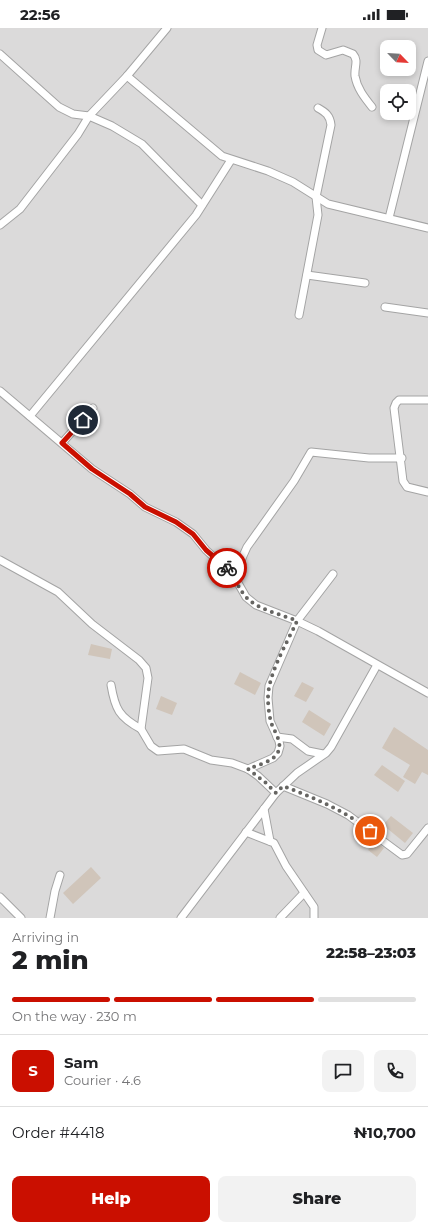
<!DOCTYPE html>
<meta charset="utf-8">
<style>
:root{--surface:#fff;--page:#f2f2f2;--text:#202124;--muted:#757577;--line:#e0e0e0;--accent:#ca0f00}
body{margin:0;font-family:Montserrat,sans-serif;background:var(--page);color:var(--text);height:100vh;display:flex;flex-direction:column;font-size:15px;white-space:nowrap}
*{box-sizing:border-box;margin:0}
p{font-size:13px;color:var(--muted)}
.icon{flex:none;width:22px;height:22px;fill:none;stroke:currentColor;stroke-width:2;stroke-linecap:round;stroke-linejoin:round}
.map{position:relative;height:890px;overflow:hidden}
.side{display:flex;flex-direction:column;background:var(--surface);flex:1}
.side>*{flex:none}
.needle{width:26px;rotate:115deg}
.buttons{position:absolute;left:380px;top:12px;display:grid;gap:8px}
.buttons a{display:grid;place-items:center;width:36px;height:36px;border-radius:8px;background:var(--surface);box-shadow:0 2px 6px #0003;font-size:20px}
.pin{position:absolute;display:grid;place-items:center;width:34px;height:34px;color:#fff;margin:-17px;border:2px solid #fff;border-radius:50%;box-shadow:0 1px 4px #0007}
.courier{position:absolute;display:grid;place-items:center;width:40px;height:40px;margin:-20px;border:3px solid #ca0f00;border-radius:50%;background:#fff;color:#222;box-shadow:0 1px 5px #0007}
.head em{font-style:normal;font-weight:800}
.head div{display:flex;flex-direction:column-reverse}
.head{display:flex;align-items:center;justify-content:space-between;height:68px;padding:0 12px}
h1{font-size:26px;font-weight:800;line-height:30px}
.bar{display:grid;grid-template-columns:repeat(4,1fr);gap:6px 4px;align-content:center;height:48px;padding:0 12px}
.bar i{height:5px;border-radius:3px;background:var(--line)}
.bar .on{background:var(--accent)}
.bar p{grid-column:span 4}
.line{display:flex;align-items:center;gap:10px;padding:0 12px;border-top:1px solid var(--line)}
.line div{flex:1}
.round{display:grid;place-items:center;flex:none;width:42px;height:42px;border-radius:8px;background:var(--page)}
.cta{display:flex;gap:8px;margin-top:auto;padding:8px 12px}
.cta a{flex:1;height:46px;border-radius:8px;background:var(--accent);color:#fff;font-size:16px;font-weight:800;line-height:46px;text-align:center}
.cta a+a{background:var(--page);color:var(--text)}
.status{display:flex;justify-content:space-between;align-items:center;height:28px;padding:0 20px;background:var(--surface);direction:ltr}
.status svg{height:11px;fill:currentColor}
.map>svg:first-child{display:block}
.residential{fill:#dbdada;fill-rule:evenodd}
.building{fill:#d0c5ba}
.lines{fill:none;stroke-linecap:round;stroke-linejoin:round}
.minor-casing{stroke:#a4a4a4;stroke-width:9}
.minor{stroke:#fff;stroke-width:7}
.done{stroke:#666562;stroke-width:4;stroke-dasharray:0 7.2}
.route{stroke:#ca0f00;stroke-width:5}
</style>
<div class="status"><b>22:56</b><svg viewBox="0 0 49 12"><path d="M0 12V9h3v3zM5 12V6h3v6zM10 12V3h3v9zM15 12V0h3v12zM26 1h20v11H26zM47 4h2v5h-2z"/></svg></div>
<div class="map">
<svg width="428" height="890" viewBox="0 0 428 890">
<rect width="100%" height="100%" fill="#efece2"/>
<path class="residential" d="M 0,0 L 428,0 L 428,890 L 0,890 ZM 387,19 L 409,19 L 409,41 L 387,41 ZM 387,63 L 409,63 L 409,85 L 387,85 Z"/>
<g class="building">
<path d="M 91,616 L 112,621 L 110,631 L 88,627 Z"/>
<path d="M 240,644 L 261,655 L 255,667 L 234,656 Z"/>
<path d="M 302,654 L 314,660 L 306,674 L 294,668 Z"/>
<path d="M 161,668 L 177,675 L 172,687 L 156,681 Z"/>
<path d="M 309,682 L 331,696 L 324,708 L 302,694 Z"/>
<path d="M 394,699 L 428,722 L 428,747 L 422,744 L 415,756 L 403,749 L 410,737 L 382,720 Z"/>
<path d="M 382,737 L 405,753 L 398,764 L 374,747 Z"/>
<path d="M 391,788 L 413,805 L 405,815 L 383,797 Z"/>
<path d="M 375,813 L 384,820 L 377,829 L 368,822 Z"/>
<path d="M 91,839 L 101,850 L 73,876 L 63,865 Z"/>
</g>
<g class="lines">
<defs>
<g id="minor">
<path d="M 322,0 L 317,17 L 318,22 L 326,27 L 343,22 L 353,26 C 359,33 354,39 355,48 C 357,60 364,69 372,79"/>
<path d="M 0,26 L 59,79 L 73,86 L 89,88 L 112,98 L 142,116 L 202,177"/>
<path d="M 127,48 L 222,128 L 268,143 L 293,154 L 328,176 L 428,200"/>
<path d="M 389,190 L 428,33"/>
<path d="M 0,197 L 20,181 L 78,106 L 89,88 L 127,48 L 167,0"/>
<path d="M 307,247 L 365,255"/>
<path d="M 385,279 L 428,285"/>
<path d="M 299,287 L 318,187 L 316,169 L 331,97 C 330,87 325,84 318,80"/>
<path d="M 0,363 L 92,441 L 130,466 L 145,479 L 176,494 L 193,506 L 206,522 L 234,548 L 246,569 L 256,577 L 297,593 L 318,603 L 428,665"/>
<path d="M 428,372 L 399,372 L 396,375 L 394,380 L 403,453 L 407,459 L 428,464"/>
<path d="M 30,388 L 196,187 L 231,132"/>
<path d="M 62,415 L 93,380"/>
<path d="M 0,532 L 58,564 L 92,596 L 139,632 L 146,640 L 148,650 L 141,701 L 151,718 L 158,723 L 184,721 L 211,732 L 232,735 L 248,741 L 258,748 L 276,765"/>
<path d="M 234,548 L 247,519 L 294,453 L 311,424 L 369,430 L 402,430"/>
<path d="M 111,657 C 115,681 119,689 141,701"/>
<path d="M 277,709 L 292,711 L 308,723 L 323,726"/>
<path d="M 248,741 L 273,730 L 278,725 L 280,718 L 279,713 L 270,693 L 268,670 L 269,658 L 297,593 L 333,546"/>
<path d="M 283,758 L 327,776 L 348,787 L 402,827 L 407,826 L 428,800"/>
<path d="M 264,781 L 270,813"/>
<path d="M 246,804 L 274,815 L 286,838 L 314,879 L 314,890"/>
<path d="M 0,869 L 21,890"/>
<path d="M 50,890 L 55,863 L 60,847"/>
<path d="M 181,890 L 276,765 L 297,745 L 326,725 L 331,719 L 377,637"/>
<path d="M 280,890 L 304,865"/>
</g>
</defs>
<use href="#minor" class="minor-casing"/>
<use href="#minor" class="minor"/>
</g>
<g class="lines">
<path class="done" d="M 227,540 C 235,549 238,560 246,569 C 258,582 281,586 297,593 C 287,615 268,646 268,670 C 268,677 269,687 271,694 C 274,704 284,715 277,726 C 272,734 257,737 248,741 L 266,755 L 276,765 L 283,758 C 314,770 344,782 370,803"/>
<path class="route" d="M 83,392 L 62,415 L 92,441 L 130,466 L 145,479 L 176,494 L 193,506 L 206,522 L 227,540"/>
</g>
</svg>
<div class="buttons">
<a><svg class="needle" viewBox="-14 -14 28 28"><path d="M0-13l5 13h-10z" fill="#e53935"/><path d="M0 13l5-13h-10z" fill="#757577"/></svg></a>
<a><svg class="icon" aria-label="locate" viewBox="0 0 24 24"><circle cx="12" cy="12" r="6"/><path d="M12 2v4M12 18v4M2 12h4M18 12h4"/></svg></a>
</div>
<div class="pin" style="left:370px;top:803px;background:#ea580c"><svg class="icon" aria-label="bag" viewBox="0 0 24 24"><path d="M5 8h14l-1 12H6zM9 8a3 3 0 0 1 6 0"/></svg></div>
<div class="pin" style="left:83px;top:392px;background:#1f2937"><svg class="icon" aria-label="home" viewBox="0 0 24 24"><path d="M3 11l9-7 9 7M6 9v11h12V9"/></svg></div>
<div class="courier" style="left:227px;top:540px"><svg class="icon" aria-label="bike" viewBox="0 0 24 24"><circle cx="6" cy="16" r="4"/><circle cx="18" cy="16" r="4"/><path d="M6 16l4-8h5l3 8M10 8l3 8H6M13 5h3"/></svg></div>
</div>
<section class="side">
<div class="head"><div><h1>2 min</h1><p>Arriving in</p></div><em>22:58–23:03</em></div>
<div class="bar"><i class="on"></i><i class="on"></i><i class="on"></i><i></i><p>On the way · 230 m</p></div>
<div class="line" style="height:72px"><b class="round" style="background:var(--accent);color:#fff">S</b><div><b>Sam</b><p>Courier · 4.6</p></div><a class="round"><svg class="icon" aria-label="chat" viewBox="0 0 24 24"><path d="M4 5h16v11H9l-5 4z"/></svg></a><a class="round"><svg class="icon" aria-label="phone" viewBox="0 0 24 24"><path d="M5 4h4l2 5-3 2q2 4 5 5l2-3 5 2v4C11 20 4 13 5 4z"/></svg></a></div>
<div class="line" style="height:52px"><div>Order #4418</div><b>₦10,700</b></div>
<div class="cta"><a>Help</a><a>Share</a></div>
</section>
